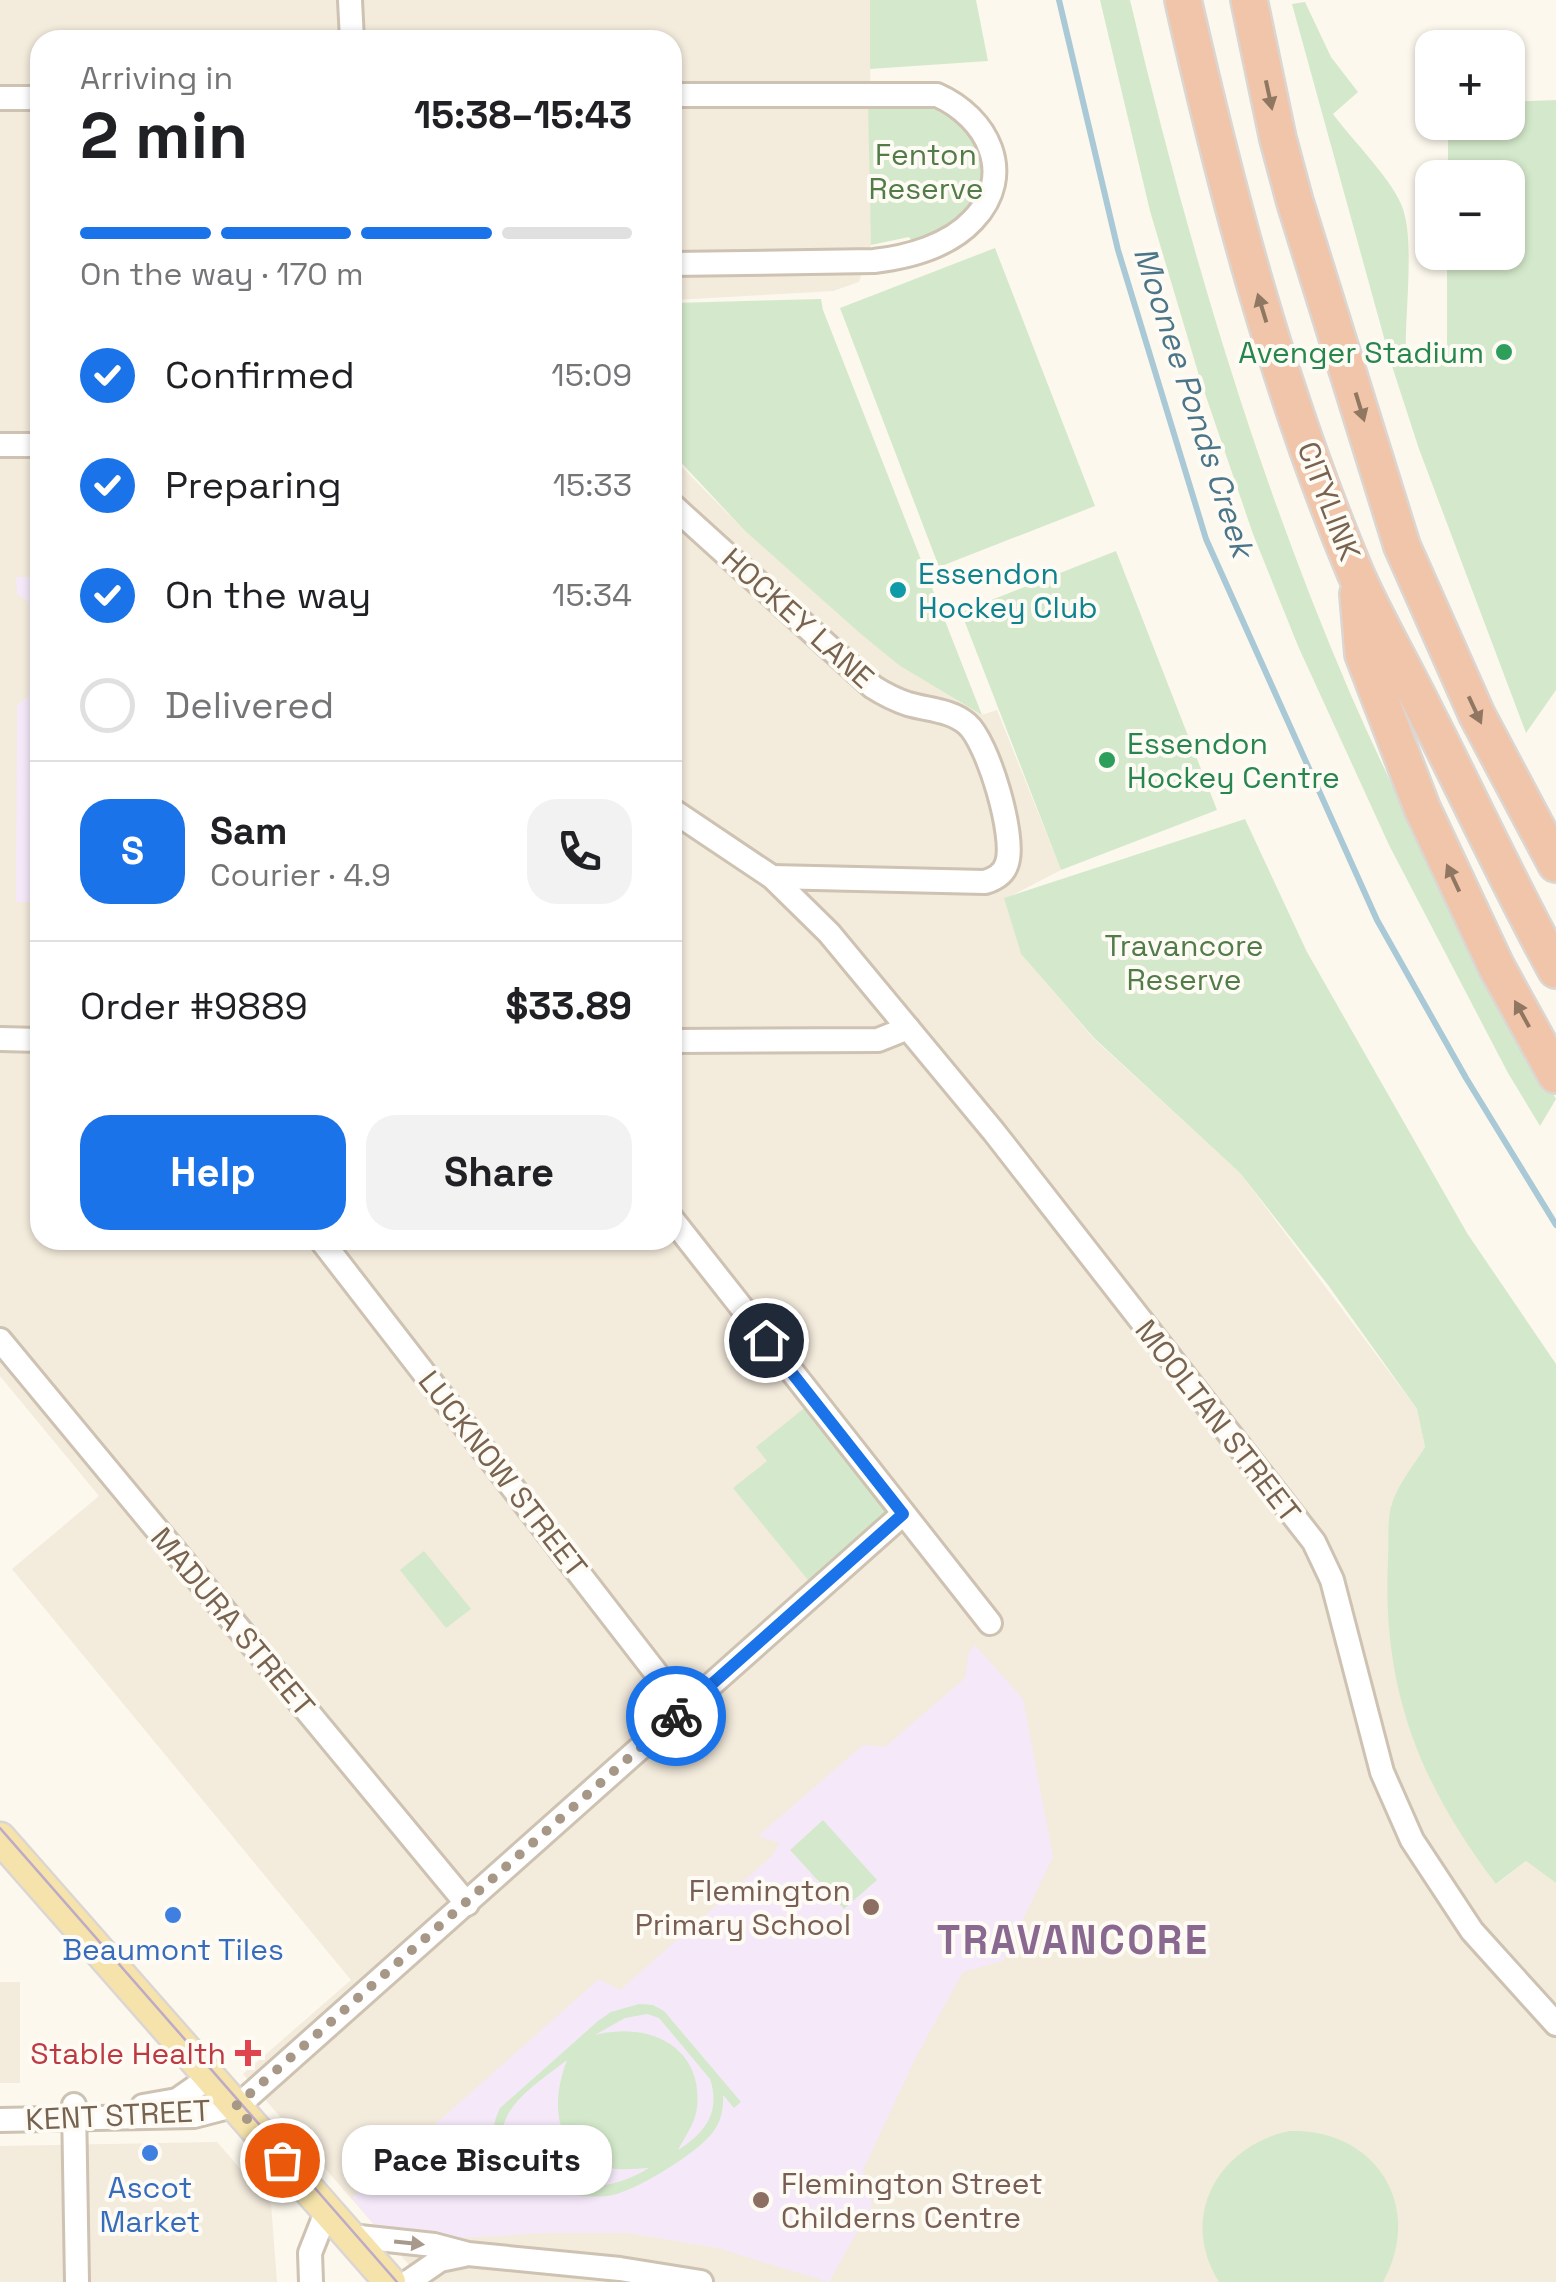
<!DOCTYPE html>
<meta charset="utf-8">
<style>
:root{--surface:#fff;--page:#f2f2f2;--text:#202124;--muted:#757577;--line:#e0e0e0;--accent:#1a73e8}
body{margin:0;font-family:"Space Grotesk",sans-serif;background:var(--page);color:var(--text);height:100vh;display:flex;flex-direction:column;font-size:38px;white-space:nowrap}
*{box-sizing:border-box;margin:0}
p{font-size:32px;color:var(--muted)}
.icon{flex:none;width:55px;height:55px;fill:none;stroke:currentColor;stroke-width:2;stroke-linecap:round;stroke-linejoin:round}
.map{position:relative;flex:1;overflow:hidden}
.drawer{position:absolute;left:30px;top:30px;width:652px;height:1220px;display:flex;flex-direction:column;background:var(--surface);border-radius:30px;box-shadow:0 2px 8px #0004}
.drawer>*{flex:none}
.tools{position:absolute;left:1415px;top:30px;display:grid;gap:20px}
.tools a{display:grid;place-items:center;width:110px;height:110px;border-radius:20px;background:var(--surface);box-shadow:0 2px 8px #0004;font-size:50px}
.pin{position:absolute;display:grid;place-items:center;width:85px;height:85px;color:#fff;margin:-42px;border:5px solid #fff;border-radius:50%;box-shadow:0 2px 10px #0007}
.courier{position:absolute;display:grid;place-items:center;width:100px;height:100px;margin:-50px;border:8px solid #1a73e8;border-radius:50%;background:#fff;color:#222;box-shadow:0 2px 12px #0007}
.bubble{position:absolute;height:70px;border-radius:30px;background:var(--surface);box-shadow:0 2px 8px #0004;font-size:32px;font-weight:600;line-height:70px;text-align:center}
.overview em{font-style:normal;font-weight:600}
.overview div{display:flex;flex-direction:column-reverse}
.overview{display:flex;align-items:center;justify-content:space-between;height:170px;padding:0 50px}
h1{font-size:65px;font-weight:600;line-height:75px}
.bar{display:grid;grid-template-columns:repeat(4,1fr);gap:15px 10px;align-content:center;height:120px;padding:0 50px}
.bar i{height:12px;border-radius:8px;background:var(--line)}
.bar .on{background:var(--accent)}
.bar p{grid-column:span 4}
.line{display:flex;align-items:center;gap:25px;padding:0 50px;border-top:2px solid var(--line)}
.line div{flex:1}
.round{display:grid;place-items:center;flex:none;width:105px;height:105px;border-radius:30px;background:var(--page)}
ol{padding:0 50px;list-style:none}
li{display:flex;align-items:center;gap:30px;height:110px}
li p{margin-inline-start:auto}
li .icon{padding:10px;border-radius:50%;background:var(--accent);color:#fff;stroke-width:4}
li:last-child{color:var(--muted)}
li i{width:55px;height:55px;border:5px solid var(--line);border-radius:50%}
.action{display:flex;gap:20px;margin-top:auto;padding:20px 50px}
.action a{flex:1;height:115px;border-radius:30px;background:var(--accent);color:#fff;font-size:40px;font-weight:600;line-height:115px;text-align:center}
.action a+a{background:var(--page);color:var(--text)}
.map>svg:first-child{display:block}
.residential{fill:#f3ebdc}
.education{fill:#f5e9f9}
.green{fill:#d4e9cb;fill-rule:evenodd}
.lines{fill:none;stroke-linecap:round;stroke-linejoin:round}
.stream{stroke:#a9c9d6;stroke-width:6}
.minor-casing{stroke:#cec2b2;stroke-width:28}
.major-casing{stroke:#dcd6d2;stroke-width:35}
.highway-casing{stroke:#dcd6d2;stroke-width:40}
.minor{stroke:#fff;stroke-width:22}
.major{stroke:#f5e3ab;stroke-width:30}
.highway{stroke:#f1c5a9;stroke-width:35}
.tram{stroke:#bdaac7;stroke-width:2.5}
.oneway{fill:#8f7762}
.oneway2{fill:#a79a8d}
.done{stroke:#a69787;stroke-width:10;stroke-dasharray:0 18}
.route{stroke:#1a73e8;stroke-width:12}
.leisure-dot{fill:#2e9e5b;stroke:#fefbf4;stroke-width:4}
.culture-dot{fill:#0f9aa8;stroke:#fefbf4;stroke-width:4}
.education-dot{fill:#8d6e63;stroke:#fefbf4;stroke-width:4}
.shop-dot{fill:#3f7fe0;stroke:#fefbf4;stroke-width:4}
.health-dot{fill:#e0444e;stroke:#fefbf4;stroke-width:4}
.labels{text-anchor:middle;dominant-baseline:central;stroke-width:8;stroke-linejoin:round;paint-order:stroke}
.park-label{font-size:30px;fill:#517b49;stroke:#fefbf4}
.leisure-label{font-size:30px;fill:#27864d;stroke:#fefbf4;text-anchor:end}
.street-label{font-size:30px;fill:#776350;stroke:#fefbf4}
.culture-label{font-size:30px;fill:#0d838f;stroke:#fefbf4;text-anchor:start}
.education-label{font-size:30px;fill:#785e54;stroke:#fefbf4;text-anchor:end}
.shop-label{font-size:30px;fill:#366cbe;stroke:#fefbf4}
.health-label{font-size:30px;fill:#be3a42;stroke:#fefbf4;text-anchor:end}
.water-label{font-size:32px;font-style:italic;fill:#4b7588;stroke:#fefbf4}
.district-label{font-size:40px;font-weight:bold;letter-spacing:2.5px;fill:#8a6991;stroke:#fefbf4}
</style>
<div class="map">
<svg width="1556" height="2282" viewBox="0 0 1556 2282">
<rect width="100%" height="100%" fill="#fcf8ed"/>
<g class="residential">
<path d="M 0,0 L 870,0 L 871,245 L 859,282 L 833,291 L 673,300 L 672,40 L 40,40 L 40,1240 L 672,1240 L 673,458 L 745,531 L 900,666 L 982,715 L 997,710 L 1061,870 L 1005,899 L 1021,954 L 1094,1039 L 1240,1173 L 1417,1409 L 1425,1447 L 1391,1505 L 1497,1884 L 1526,1861 L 1556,1883 L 1556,2282 L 424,2282 L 243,2074 L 351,1980 L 12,1569 L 99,1496 L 0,1376 Z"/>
<rect x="0" y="1982" width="20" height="101"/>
<path d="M 217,2142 L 271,2204 L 277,2282 L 0,2282 L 0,2146 Z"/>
</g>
<g class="education">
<path d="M 16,577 L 40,577 L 40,902 L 16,902 L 17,705 L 29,696 L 29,602 L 17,594 Z"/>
<path d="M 975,1645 L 1023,1699 L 1053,1857 L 1003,1961 L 963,1972 L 916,2057 L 863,2170 L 872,2205 L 829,2282 L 717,2248 L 628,2233 L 549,2233 L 388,2242 L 352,2198 L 599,1979 L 620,1990 L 772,1856 L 779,1843 L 758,1836 L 863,1745 L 885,1747 L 965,1678 L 969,1652 Z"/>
</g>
<g class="green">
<path d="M 870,0 L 976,0 L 988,61 L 870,69 Z"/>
<path d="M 1100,0 L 1130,0 C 1186,237 1254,469 1350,693 C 1410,832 1486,965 1556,1099 L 1540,1126 L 1508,1073 L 1389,845 L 1298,646 L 1253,534 L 1200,379 L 1150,211 Z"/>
<path d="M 1305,2 L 1331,57 L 1358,92 L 1333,114 C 1352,140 1394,181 1403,209 C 1415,244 1404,319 1406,359 L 1447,360 L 1447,253 L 1508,252 L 1508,178 L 1448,177 L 1448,123 L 1508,122 L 1508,102 L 1556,100 L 1556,690 L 1526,733 L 1419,449 L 1391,363 L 1292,4 Z"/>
<path d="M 868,103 L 926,103 L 959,115 L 979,145 L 983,163 L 978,197 L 960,220 L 912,242 L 909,237 L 871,245 Z"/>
<path d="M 995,248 L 1095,506 L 939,567 L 840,308 Z"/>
<path d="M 821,299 L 823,310 L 982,715 L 900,666 L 861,634 L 745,531 L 673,454 L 673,303 Z"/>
<path d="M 1116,551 L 1217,810 L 1061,870 L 961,612 Z"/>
<path d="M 1245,819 L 1307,952 L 1467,1233 L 1556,1364 L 1556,1883 L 1526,1861 L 1496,1884 C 1419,1783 1382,1688 1388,1560 C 1389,1543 1387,1523 1391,1507 C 1396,1487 1414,1465 1425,1447 L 1417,1409 L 1328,1285 L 1240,1173 L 1094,1038 L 1021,954 L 1004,898 Z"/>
<path d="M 813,1401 L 903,1514 L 817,1591 L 733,1488 L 767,1461 L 756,1447 Z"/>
<path d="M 424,1551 L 471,1609 L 446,1628 L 400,1570 Z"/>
<path d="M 823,1820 L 877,1880 L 844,1909 L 790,1850 Z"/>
<path d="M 639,2004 L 653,2005 L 664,2011 L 741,2102 L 734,2108 L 723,2095 C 724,2108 721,2122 713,2132 C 698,2153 633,2193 608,2196 C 558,2201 468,2174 500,2108 L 598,2021 L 611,2012 ZM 647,2014 L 659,2018 L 710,2079 C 721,2112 705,2133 678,2150 C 684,2138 695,2124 697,2108 C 704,2045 646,2021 595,2035 L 625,2018 ZM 567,2060 C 550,2104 553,2155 611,2168 C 624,2171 639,2168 649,2168 C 612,2190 583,2191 543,2177 C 533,2174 523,2171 514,2164 C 479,2117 533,2087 567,2060 Z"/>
<path d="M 1289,2131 C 1375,2128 1425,2206 1383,2282 L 1219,2282 C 1178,2216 1218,2147 1289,2131 Z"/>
</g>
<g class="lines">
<path class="stream" d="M 1059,0 L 1118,250 L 1206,539 L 1377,920 L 1466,1078 L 1556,1225"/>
<defs>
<g id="minor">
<path d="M 350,0 L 352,40"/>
<path d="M 672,95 L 937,95 C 987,117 1017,174 973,220 C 949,246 908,257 874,261 L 672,264"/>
<path d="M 0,98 L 40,98"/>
<path d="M 0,445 L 40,445"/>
<path d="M 672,505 L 873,687 C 884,694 896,700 908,704 C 928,710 951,710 967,724 C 988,742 1016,837 1007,863 C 1004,874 995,879 985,882 L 772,877"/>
<path d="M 672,810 L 772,877 L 829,933 L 994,1132 L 1314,1542 L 1332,1580 L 1382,1772 L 1412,1840 L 1472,1931 L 1556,2024"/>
<path d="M 0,1039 L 40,1040"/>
<path d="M 672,1041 L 878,1040 L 908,1028"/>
<path d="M 672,1219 L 990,1623"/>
<path d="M 321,1240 L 684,1709"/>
<path d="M 0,1340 L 467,1904"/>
<path d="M 74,2105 L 77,2282"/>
<path d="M 143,2106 L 177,2100 L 210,2077"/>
<path d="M 0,2120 L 194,2116 L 240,2104 L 903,1514"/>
<path d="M 350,2236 L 434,2245 L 468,2254 L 620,2269 L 701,2282"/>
<path d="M 311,2282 L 310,2253 L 327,2210"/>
<path d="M 408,2282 L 440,2260 L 464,2255"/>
</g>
<path id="major" d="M 0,1838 L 390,2282"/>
<g id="highway">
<path d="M 1183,0 C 1227,194 1278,388 1355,572 C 1375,618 1401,662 1423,707 C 1468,795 1509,884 1556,970"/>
<path d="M 1249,0 L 1278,139 L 1295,202 L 1402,546 L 1477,715 L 1556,864"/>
<path d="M 1358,594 L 1363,654 L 1422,808 L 1496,966 L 1556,1075"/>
</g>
</defs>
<use href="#minor" class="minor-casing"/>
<use href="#major" class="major-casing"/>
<use href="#highway" class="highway-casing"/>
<use href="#minor" class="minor"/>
<use href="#major" class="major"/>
<use href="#highway" class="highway"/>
<path class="tram" d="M 0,1828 L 397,2282"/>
</g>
<defs><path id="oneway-solid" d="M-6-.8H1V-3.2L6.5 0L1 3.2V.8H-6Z" transform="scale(2.5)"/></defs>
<g class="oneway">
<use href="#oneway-solid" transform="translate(1269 95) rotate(78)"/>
<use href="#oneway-solid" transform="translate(1262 308) rotate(-107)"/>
<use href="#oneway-solid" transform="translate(1360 407) rotate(73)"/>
<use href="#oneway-solid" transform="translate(1475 710) rotate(65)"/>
<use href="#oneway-solid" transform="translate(1453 878) rotate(-115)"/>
<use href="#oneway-solid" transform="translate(1522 1014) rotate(-119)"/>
</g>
<use class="oneway2" href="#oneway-solid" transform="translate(409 2243) rotate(6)"/>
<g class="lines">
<path class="done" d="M 282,2160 L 236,2106 L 676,1716"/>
<path class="route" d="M 676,1716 L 903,1514 L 766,1340"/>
</g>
<g class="leisure-dot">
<circle cx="1504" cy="352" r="10"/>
<circle cx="1107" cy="760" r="10"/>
</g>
<circle class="culture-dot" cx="898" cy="590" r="10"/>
<g class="education-dot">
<circle cx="871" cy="1907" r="10"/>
<circle cx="761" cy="2200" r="10"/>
</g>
<g class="shop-dot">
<circle cx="173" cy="1915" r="10"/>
<circle cx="150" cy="2153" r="10"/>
</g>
<path class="health-dot" d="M243 2038h10v10h10v10h-10v10h-10v-10h-10v-10h10z"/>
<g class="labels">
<g class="park-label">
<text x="926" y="154">Fenton<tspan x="926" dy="34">Reserve</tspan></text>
<text x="1184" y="945">Travancore<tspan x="1184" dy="34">Reserve</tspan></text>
</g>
<g class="leisure-label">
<text x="1484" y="352">Avenger Stadium</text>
<text x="1127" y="743" text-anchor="start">Essendon<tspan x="1127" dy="34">Hockey Centre</tspan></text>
</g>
<g class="street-label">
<text transform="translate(1329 501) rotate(69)">CITYLINK</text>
<text transform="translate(798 618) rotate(42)">HOCKEY LANE</text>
<text transform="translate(1218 1421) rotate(52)">MOOLTAN STREET</text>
<text transform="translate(503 1474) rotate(52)">LUCKNOW STREET</text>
<text transform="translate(233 1622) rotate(50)">MADURA STREET</text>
<text transform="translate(118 2115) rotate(-3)">KENT STREET</text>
</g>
<g class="culture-label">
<text x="918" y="573">Essendon<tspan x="918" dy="34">Hockey Club</tspan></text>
</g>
<g class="education-label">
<text x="851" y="1890">Flemington<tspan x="851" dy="34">Primary School</tspan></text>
<text x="781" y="2183" text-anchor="start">Flemington Street<tspan x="781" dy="34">Childerns Centre</tspan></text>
</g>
<g class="shop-label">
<text x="173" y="1949">Beaumont Tiles</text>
<text x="150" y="2187">Ascot<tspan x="150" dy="34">Market</tspan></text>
</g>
<g class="health-label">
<text x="226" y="2053">Stable Health</text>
</g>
<g class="water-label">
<text transform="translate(1194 402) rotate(72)">Moonee Ponds Creek</text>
</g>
<g class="district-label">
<text x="1073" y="1940">TRAVANCORE</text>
</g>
</g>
</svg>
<div class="tools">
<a>+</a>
<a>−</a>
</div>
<div class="pin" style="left:282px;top:2160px;background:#ea580c"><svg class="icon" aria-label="bag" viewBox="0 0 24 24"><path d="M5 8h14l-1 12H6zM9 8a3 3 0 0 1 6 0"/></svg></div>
<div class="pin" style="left:766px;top:1340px;background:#1f2937"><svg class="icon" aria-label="home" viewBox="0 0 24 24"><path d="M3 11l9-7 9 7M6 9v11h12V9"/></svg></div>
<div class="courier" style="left:676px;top:1716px"><svg class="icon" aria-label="bike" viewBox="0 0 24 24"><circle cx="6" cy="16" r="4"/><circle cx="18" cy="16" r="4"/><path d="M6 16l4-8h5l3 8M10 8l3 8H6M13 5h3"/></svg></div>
<div class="bubble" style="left:342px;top:2125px;width:270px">Pace Biscuits</div>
<section class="drawer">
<div class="overview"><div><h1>2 min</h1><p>Arriving in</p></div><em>15:38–15:43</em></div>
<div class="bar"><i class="on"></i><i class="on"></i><i class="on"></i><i></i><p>On the way · 170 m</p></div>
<ol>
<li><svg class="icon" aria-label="check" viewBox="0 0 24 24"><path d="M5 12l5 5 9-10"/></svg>Confirmed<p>15:09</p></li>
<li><svg class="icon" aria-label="check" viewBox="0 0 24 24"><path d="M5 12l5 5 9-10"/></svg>Preparing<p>15:33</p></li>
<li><svg class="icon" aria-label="check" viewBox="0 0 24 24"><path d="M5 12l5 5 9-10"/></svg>On the way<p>15:34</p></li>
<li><i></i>Delivered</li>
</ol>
<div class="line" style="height:180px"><b class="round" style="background:var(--accent);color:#fff">S</b><div><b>Sam</b><p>Courier · 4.9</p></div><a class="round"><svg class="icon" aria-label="phone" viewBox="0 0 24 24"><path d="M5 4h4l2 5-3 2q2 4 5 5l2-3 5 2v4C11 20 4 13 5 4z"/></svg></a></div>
<div class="line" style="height:130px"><div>Order #9889</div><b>$33.89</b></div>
<div class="action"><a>Help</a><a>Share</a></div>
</section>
</div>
